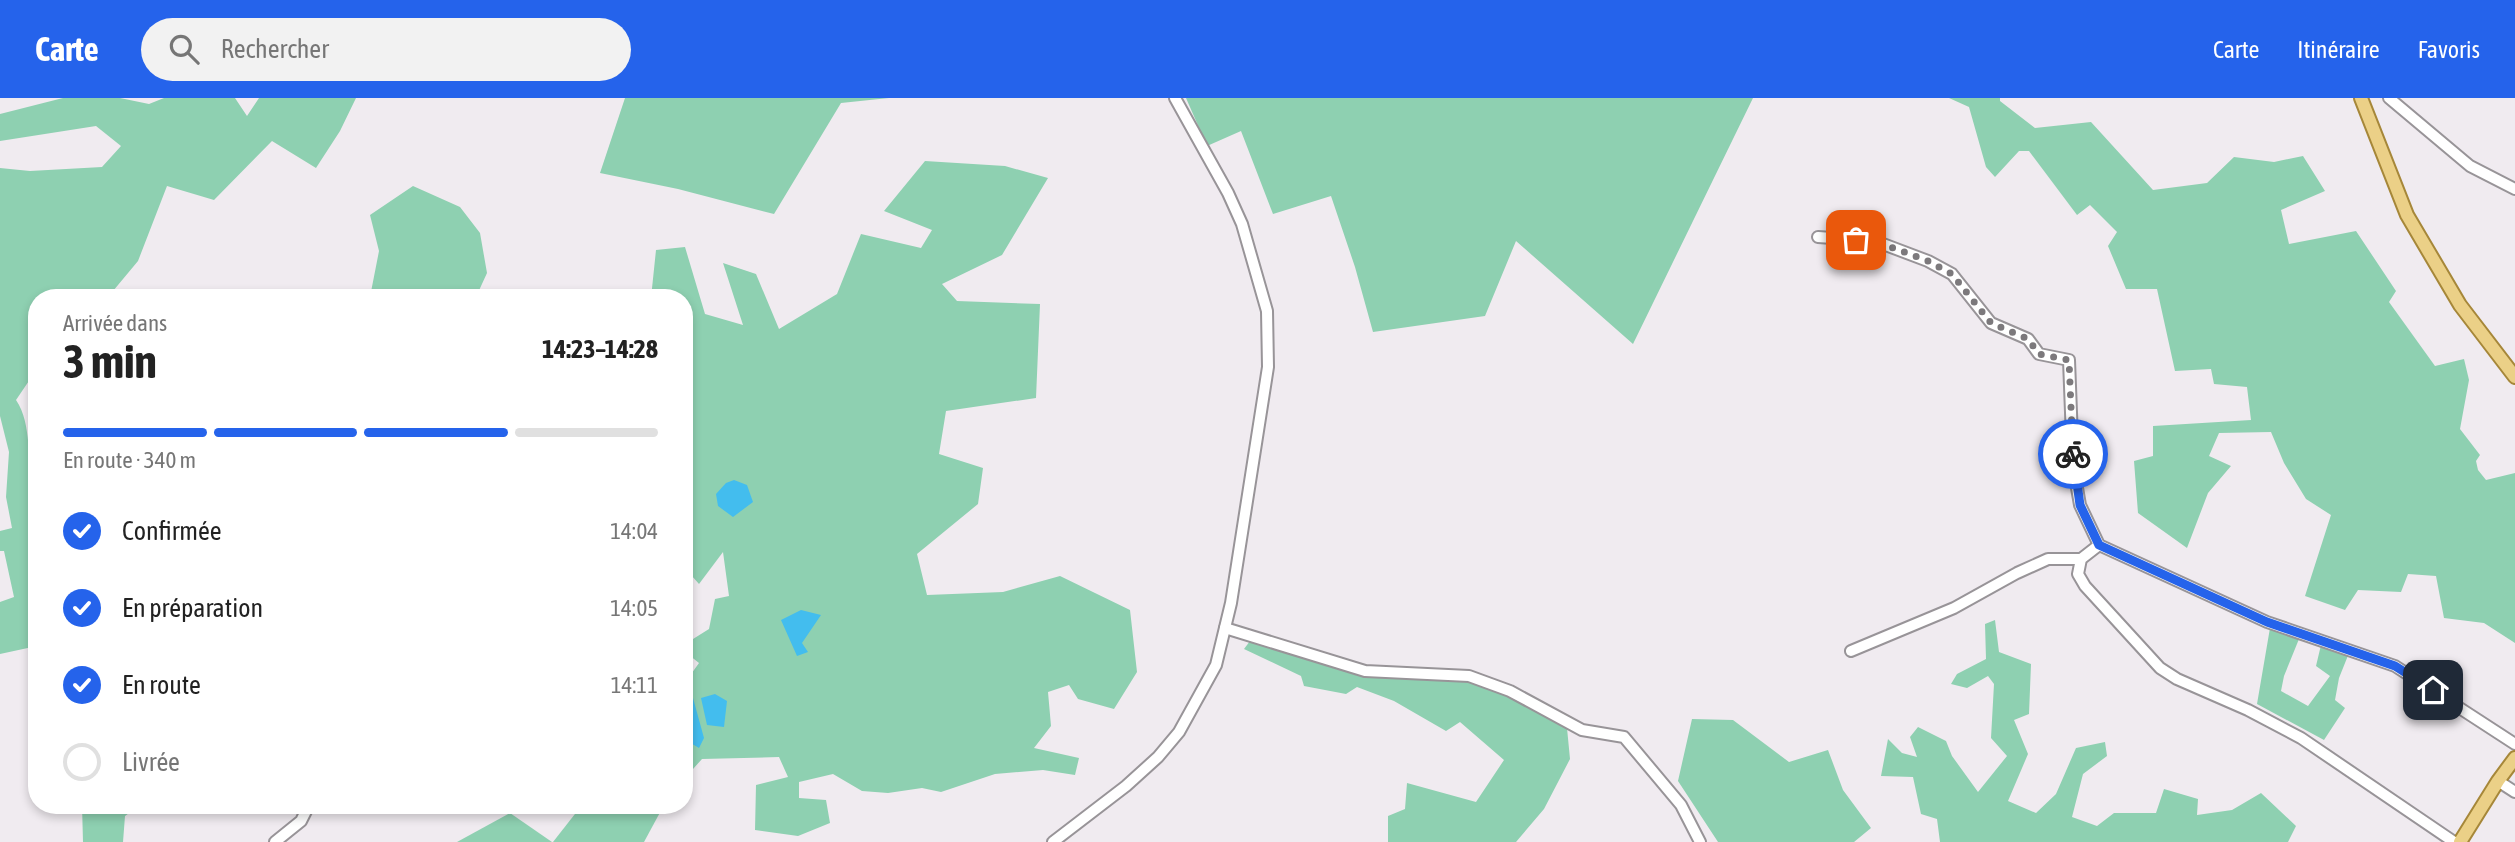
<!DOCTYPE html>
<html lang="fr">
<meta charset="utf-8">
<style>
:root{--surface:#fff;--page:#f2f2f2;--text:#222;--muted:#767676;--line:#e0e0e0;--accent:#2563eb}
body{margin:0;font-family:"Asap Condensed",sans-serif;background:var(--page);color:var(--text);height:100vh;display:flex;flex-direction:column;font-size:26px;white-space:nowrap}
*{box-sizing:border-box;margin:0}
p{font-size:23px;color:var(--muted)}
.icon{flex:none;width:38px;height:38px;fill:none;stroke:currentColor;stroke-width:2;stroke-linecap:round;stroke-linejoin:round}
.map{position:relative;flex:1;overflow:hidden}
.side{position:absolute;left:28px;top:191px;width:665px;height:525px;display:flex;flex-direction:column;background:var(--surface);border-radius:28px;box-shadow:0 4px 10px #0003}
.side>*{flex:none}
.pin{position:absolute;display:grid;place-items:center;width:60px;height:60px;color:#fff;margin:-30px;border-radius:14px;box-shadow:0 4px 10px #0006}
.courier{position:absolute;display:grid;place-items:center;width:70px;height:70px;margin:-35px;border:5px solid #2563eb;border-radius:50%;background:#fff;color:#222;box-shadow:0 2px 9px #0007}
.overview em{font-style:normal;font-weight:700}
.overview div{display:flex;flex-direction:column-reverse}
.overview{display:flex;align-items:center;justify-content:space-between;height:119px;padding:0 35px}
h1{font-size:46px;font-weight:700;line-height:52px}
.bar{display:grid;grid-template-columns:repeat(4,1fr);gap:10px 7px;align-content:center;height:84px;padding:0 35px}
.bar i{height:9px;border-radius:5px;background:var(--line)}
.bar .on{background:var(--accent)}
.bar p{grid-column:span 4}
ol{padding:0 35px;list-style:none}
li{display:flex;align-items:center;gap:21px;height:77px}
li p{margin-inline-start:auto}
li .icon{padding:7px;border-radius:50%;background:var(--accent);color:#fff;stroke-width:4}
li:last-child{color:var(--muted)}
li i{width:38px;height:38px;border:4px solid var(--line);border-radius:50%}
header{display:flex;align-items:center;gap:42px;box-sizing:border-box;height:98px;padding:0 35px;background:var(--accent);color:#fff}
header strong{font-size:33px}
nav{display:flex;gap:38px;margin-inline-start:auto;font-size:24px}
.search{width:490px;height:63px;background:var(--page);display:flex;align-items:center;gap:18px;box-sizing:border-box;padding:0 24px;border-radius:38px;color:var(--muted);font-size:26px}
.map>svg:first-child{display:block}
.green{fill:#8ed0b1}
.water{fill:#43bdee}
.lines{fill:none;stroke-linecap:round;stroke-linejoin:round}
.minor-casing{stroke:#989498;stroke-width:14}
.major-casing{stroke:#a68739;stroke-width:16}
.minor{stroke:#fff;stroke-width:10}
.major{stroke:#ebd087;stroke-width:12}
.done{stroke:#7c797c;stroke-width:7;stroke-dasharray:0 12.6}
.route{stroke:#2563eb;stroke-width:9}
</style>
<header>
<strong>Carte</strong>
<div class="search"><svg class="icon" aria-label="search" viewBox="0 0 24 24"><circle cx="10" cy="10" r="6"/><path d="M15 15l6 6"/></svg>Rechercher</div>
<nav><a>Carte</a><a>Itinéraire</a><a>Favoris</a></nav>
</header>
<div class="map">
<svg width="2515" height="744" viewBox="0 0 2515 744">
<rect width="100%" height="100%" fill="#f0ebf0"/>
<g class="green">
<path d="M 63,0 L 120,0 L 149,6 L 164,0 L 235,0 L 247,18 L 259,0 L 356,0 L 340,33 L 316,70 L 272,43 L 214,102 L 167,88 L 138,163 L 108,199 L 37,200 L 37,271 L 16,302 C 33,327 25,362 37,389 L 37,548 L 0,556 L 0,504 L 14,499 L 4,453 L 0,453 L 0,433 L 12,430 L 6,399 L 9,354 L 0,318 L 0,70 L 30,73 L 102,69 L 121,48 L 96,28 L 0,43 L 0,16 Z"/>
<path d="M 625,0 L 889,0 L 841,5 L 774,116 L 678,91 L 600,75 Z"/>
<path d="M 1186,0 L 1753,0 L 1633,246 L 1516,143 L 1485,218 L 1373,234 L 1355,169 L 1331,98 L 1273,116 L 1241,33 L 1207,48 Z"/>
<path d="M 1949,0 L 2000,0 L 2000,3 L 2035,30 L 2091,24 L 2153,92 L 2207,85 L 2234,59 L 2274,64 L 2303,58 L 2325,93 L 2281,112 L 2289,146 L 2356,133 L 2396,193 L 2389,204 L 2435,268 L 2464,261 L 2469,282 L 2460,331 L 2480,357 L 2476,363 L 2478,372 L 2486,382 L 2515,375 L 2515,545 L 2484,525 L 2444,520 L 2436,478 L 2408,476 L 2401,494 L 2358,492 L 2345,512 L 2305,498 L 2331,417 L 2306,401 L 2284,365 L 2271,334 L 2219,335 L 2209,358 L 2231,368 L 2208,395 L 2187,450 L 2138,415 L 2134,363 L 2153,358 L 2153,328 L 2251,322 L 2247,289 L 2214,286 L 2211,271 L 2175,273 L 2157,191 L 2126,191 L 2108,148 L 2117,134 L 2090,107 L 2077,117 L 2029,53 L 2019,53 L 1995,79 L 1986,69 L 1969,9 Z"/>
<path d="M 925,63 L 1005,68 L 1048,80 L 1002,157 L 942,186 L 957,203 L 1040,206 L 1036,300 L 946,313 L 939,356 L 983,370 L 978,406 L 917,456 L 927,497 L 1003,494 L 1060,478 L 1130,512 L 1137,574 L 1114,611 L 1078,601 L 1069,587 L 1048,594 L 1051,628 L 1034,650 L 1079,660 L 1075,677 L 1043,672 L 995,676 L 941,694 L 922,690 L 888,695 L 862,693 L 833,676 L 799,684 L 799,700 L 826,702 L 830,725 L 798,738 L 755,732 L 756,687 L 788,679 L 779,659 L 702,661 L 684,681 L 684,586 L 699,565 L 684,553 L 693,541 L 709,531 L 715,501 L 729,498 L 723,454 L 699,486 L 684,469 L 684,200 L 651,200 L 656,152 L 685,149 L 705,216 L 743,227 L 723,165 L 756,176 L 779,231 L 837,196 L 861,136 L 921,150 L 932,132 L 884,113 Z"/>
<path d="M 413,88 L 460,109 L 480,135 L 487,175 L 476,199 L 370,199 L 379,153 L 370,117 Z"/>
<path d="M 1995,522 L 1999,554 L 2031,566 L 2029,616 L 2014,622 L 2028,656 L 2008,703 L 2036,715 L 2056,696 L 2076,650 L 2105,644 L 2107,658 L 2083,676 L 2072,719 L 2097,728 L 2114,715 L 2156,715 L 2164,691 L 2198,701 L 2197,717 L 2232,712 L 2261,695 L 2296,728 L 2288,744 L 1940,744 L 1937,721 L 1921,716 L 1913,679 L 1881,678 L 1888,641 L 1902,655 L 1917,659 L 1910,639 L 1918,629 L 1946,643 L 1952,658 L 1978,694 L 2007,658 L 1991,640 L 1994,586 L 1988,578 L 1967,590 L 1951,586 L 1957,576 L 1986,561 L 1985,526 Z"/>
<path d="M 2270,530 L 2299,541 L 2284,578 L 2281,593 L 2308,608 L 2330,578 L 2316,568 L 2321,547 L 2349,555 L 2339,580 L 2335,602 L 2345,610 L 2324,642 L 2257,606 Z"/>
<path d="M 1250,543 L 1364,577 L 1467,582 L 1511,599 L 1567,630 L 1570,661 L 1544,711 L 1516,744 L 1388,744 L 1388,718 L 1405,711 L 1407,685 L 1476,704 L 1504,662 L 1460,624 L 1446,633 L 1394,603 L 1357,589 L 1346,596 L 1304,588 L 1301,578 L 1244,551 Z"/>
<path d="M 1692,621 L 1733,622 L 1789,664 L 1828,652 L 1843,692 L 1871,730 L 1854,744 L 1718,744 L 1678,683 Z"/>
<path d="M 82,707 L 170,707 L 169,710 L 139,708 L 125,718 L 123,744 L 83,744 Z"/>
<path d="M 582,707 L 664,707 L 644,744 L 553,744 Z"/>
<path d="M 510,715 L 552,744 L 457,744 Z"/>
</g>
<g class="water">
<path d="M 734,382 L 747,387 L 753,404 L 733,419 L 718,408 L 716,396 L 726,385 Z"/>
<path d="M 801,512 L 821,517 L 802,545 L 808,554 L 797,558 L 781,522 Z"/>
<path d="M 715,596 L 727,603 L 724,629 L 707,627 L 701,600 Z"/>
<path d="M 693,600 L 704,640 L 699,650 L 689,644 L 687,636 L 684,635 L 684,603 Z"/>
</g>
<g class="lines">
<defs>
<g id="minor">
<path d="M 2389,0 L 2470,68 L 2515,91"/>
<path d="M 1818,139 L 1875,143 L 1928,163 L 1952,176 L 1991,225 L 2028,241 L 2039,256 L 2069,262 L 2073,367 L 2080,407 L 2099,447 L 2267,524 L 2395,568 L 2515,646"/>
<path d="M 2099,447 L 2081,461 L 2078,476 L 2085,488 L 2160,570 L 2177,581 L 2248,612 L 2301,640 L 2454,744"/>
<path d="M 1225,530 L 1365,573 L 1469,578 L 1510,593 L 1582,632 L 1624,639 L 1681,707 L 1700,744"/>
<path d="M 1851,553 L 1954,510 L 2017,475 L 2048,461 L 2081,461"/>
<path d="M 2498,683 L 2515,694"/>
<path d="M 275,744 L 301,723 L 307,711 L 306,707"/>
<path d="M 1053,744 L 1126,688 L 1158,659 L 1179,634 L 1216,567 L 1231,505 L 1268,269 L 1267,213 L 1242,126 L 1228,95 L 1175,0"/>
</g>
<g id="major">
<path d="M 2361,0 L 2407,117 L 2460,207 L 2515,279"/>
<path d="M 2460,744 L 2498,683 L 2515,660"/>
</g>
</defs>
<use href="#minor" class="minor-casing"/>
<use href="#major" class="major-casing"/>
<use href="#minor" class="minor"/>
<use href="#major" class="major"/>
</g>
<g class="lines">
<path class="done" d="M 1856,142 L 1875,143 L 1928,163 L 1952,176 L 1991,225 L 2028,241 L 2039,256 L 2069,262 L 2073,356"/>
<path class="route" d="M 2073,356 L 2080,407 L 2099,447 L 2267,524 L 2395,568 L 2433,592"/>
</g>
</svg>
<div class="pin" style="left:1856px;top:142px;background:#ea580c"><svg class="icon" aria-label="bag" viewBox="0 0 24 24"><path d="M5 8h14l-1 12H6zM9 8a3 3 0 0 1 6 0"/></svg></div>
<div class="pin" style="left:2433px;top:592px;background:#1f2937"><svg class="icon" aria-label="home" viewBox="0 0 24 24"><path d="M3 11l9-7 9 7M6 9v11h12V9"/></svg></div>
<div class="courier" style="left:2073px;top:356px"><svg class="icon" aria-label="bike" viewBox="0 0 24 24"><circle cx="6" cy="16" r="4"/><circle cx="18" cy="16" r="4"/><path d="M6 16l4-8h5l3 8M10 8l3 8H6M13 5h3"/></svg></div>
<section class="side">
<div class="overview"><div><h1>3 min</h1><p>Arrivée dans</p></div><em>14:23–14:28</em></div>
<div class="bar"><i class="on"></i><i class="on"></i><i class="on"></i><i></i><p>En route · 340 m</p></div>
<ol>
<li><svg class="icon" aria-label="check" viewBox="0 0 24 24"><path d="M5 12l5 5 9-10"/></svg>Confirmée<p>14:04</p></li>
<li><svg class="icon" aria-label="check" viewBox="0 0 24 24"><path d="M5 12l5 5 9-10"/></svg>En préparation<p>14:05</p></li>
<li><svg class="icon" aria-label="check" viewBox="0 0 24 24"><path d="M5 12l5 5 9-10"/></svg>En route<p>14:11</p></li>
<li><i></i>Livrée</li>
</ol>
</section>
</div>
